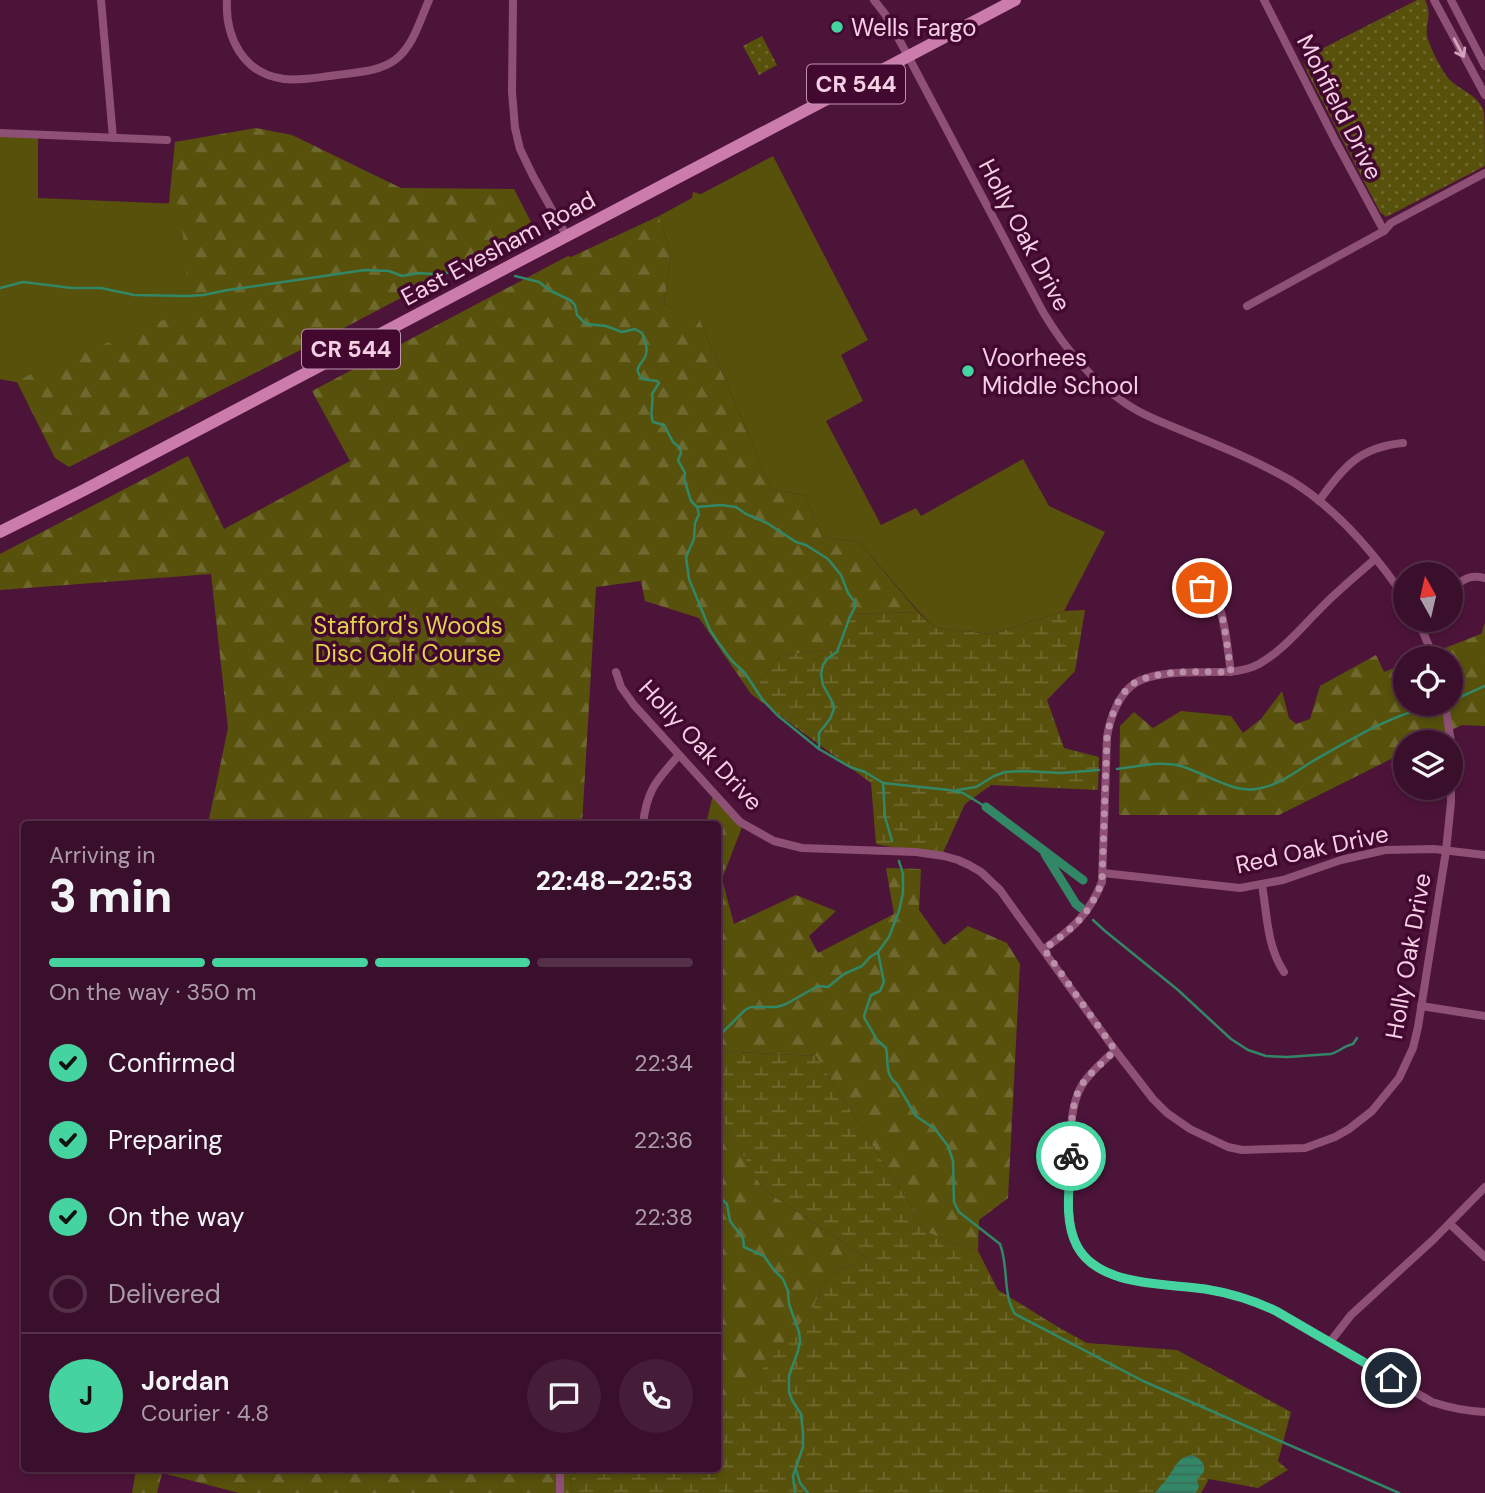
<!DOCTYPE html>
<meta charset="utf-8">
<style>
:root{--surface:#3a0f2c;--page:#451d38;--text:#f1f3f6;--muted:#ab9ca9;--line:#542f48;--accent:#45d49f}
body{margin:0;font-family:"DM Sans",sans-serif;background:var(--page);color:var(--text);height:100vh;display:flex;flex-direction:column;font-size:26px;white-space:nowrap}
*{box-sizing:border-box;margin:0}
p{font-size:23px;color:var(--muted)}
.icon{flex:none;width:38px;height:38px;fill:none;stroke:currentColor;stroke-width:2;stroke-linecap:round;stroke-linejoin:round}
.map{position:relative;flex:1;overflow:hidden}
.details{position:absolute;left:21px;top:821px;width:700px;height:651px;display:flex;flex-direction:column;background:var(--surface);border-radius:7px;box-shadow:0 4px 10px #0003,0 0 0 2px var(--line)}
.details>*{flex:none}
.needle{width:46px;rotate:352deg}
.controls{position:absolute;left:1393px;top:562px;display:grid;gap:14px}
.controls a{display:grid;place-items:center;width:70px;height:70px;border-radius:50%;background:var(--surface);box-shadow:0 4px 10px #0003,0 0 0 2px var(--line);font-size:35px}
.pin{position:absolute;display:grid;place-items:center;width:60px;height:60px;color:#fff;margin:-30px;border:4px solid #fff;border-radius:50%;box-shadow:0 2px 7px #0007}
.courier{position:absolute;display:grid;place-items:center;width:70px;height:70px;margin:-35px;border:5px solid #45d49f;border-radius:50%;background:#fff;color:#222;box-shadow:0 2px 9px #0007}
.summary em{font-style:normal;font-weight:800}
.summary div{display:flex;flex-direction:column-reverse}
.summary{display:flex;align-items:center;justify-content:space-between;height:119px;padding:0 28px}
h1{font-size:46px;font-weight:800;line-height:52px}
.bar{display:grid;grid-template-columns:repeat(4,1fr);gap:10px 7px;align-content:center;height:84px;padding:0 28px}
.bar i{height:9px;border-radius:5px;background:var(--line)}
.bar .selected{background:var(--accent)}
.bar p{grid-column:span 4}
.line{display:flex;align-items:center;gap:18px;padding:0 28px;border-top:2px solid var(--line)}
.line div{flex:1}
.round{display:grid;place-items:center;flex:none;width:74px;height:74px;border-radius:37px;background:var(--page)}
ol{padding:0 28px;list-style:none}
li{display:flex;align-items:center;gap:21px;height:77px}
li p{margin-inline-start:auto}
li .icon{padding:7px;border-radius:50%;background:var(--accent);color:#111;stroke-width:4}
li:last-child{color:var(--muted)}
li i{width:38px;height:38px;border:4px solid var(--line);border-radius:50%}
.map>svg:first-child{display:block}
.grass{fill:url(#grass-dots)}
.forest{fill:url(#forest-firs)}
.wetland{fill:url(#wetland-marsh)}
.park{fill:#57510c}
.water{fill:url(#water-rules)}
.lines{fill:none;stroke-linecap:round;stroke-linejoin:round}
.stream{stroke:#328766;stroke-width:2.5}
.canal{stroke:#328766;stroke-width:9}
.minor{stroke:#8e5075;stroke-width:8}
.primary{stroke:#cc7cac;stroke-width:12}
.oneway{stroke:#d1a3bd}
.done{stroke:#ba8ea8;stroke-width:7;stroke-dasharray:0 12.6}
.route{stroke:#45d49f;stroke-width:9}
.poi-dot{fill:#45d49f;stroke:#420830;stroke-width:2.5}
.labels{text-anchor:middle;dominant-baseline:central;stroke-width:7;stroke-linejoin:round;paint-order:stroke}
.shield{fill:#420830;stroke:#bf94ae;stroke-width:2}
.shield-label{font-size:23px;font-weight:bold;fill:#f5d0e4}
.poi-label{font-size:24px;fill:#f5d0e4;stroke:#420830;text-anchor:start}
.street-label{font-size:24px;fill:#f5d0e4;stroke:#420830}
.park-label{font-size:24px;fill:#e0d349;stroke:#420830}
</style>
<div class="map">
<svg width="1485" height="1493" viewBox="0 0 1485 1493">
<defs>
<pattern id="grass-dots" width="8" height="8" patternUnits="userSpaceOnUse" patternTransform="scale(1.75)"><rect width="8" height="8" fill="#57510c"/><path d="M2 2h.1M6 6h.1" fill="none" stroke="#70692f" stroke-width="1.8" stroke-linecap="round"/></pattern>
<pattern id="forest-firs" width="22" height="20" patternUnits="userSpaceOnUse" patternTransform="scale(1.75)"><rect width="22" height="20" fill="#57510c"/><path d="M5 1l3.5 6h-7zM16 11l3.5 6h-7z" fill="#70692f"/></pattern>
<pattern id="wetland-marsh" width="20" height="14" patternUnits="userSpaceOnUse" patternTransform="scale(1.75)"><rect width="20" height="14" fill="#57510c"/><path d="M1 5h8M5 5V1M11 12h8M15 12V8" fill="none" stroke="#70692f"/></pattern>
<pattern id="water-rules" width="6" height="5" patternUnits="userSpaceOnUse" patternTransform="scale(1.75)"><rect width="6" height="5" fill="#328766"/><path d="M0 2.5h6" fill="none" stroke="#3a6d5a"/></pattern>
</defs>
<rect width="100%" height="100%" fill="#4d143a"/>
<g class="grass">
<path d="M 1417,0 L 1425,0 C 1434,19 1422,26 1429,42 C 1432,51 1443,73 1450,80 C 1461,91 1479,95 1484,112 C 1485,124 1485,153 1485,166 L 1386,217 L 1380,212 L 1307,72 L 1304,64 L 1304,58 Z"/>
<path d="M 762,36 L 777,65 L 759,75 L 743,46 Z"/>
</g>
<g class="forest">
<path d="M 256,128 L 292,135 L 401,188 L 514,189 L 534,228 L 340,330 L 69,467 L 55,458 L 17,382 L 0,379 L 0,265 L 169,203 L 175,142 Z"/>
<path d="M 659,216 L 671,254 L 664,305 L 699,318 L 771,488 L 805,496 L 822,537 L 859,542 L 918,612 L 849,614 L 837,649 L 781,655 L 751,694 L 699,618 L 645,601 L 641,581 L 596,587 L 582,824 L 208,824 L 228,728 L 211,574 L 0,590 L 0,554 L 188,456 L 224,529 L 350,461 L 312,391 L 568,256 L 571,257 Z"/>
<path d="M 1485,623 L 1485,726 L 1462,725 L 1425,742 L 1405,742 L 1405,752 L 1279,815 L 1119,815 L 1120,726 L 1134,712 L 1153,728 L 1181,711 L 1231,716 L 1243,733 L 1261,719 L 1282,691 L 1289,718 L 1296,724 L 1310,719 L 1320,686 L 1376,655 L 1384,672 L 1405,664 L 1405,704 L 1451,704 L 1451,658 L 1419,658 L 1481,634 Z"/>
<path d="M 713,795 L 744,822 L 722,879 L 734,924 L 796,895 L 836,911 L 809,936 L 818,953 L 894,914 L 886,868 L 921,869 L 919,910 L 944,945 L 968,926 L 1007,943 L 1020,964 L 1008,1198 L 979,1220 L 978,1251 L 928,1233 L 816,1056 L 718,1051 L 718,824 L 706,824 Z"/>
<path d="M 718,1112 L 763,1189 L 867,1258 L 828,1276 L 813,1308 L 725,1415 L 718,1416 Z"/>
<path d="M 132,1468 L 571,1468 L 572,1493 L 239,1493 L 162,1473 L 157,1493 L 132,1493 L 136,1470 Z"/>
</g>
<g class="wetland">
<path d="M 1085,610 L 1075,671 L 1047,700 L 1064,748 L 1099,757 L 1098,790 L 991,785 L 965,804 L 941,857 L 876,844 L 871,783 L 751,694 L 781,655 L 837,649 L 849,614 L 918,612 L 936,628 L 992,634 L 1064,611 Z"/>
<path d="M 718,1051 L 816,1056 L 928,1233 L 978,1251 L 998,1290 L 1058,1327 L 1087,1343 L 1177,1350 L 1291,1412 L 1278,1461 L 1288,1470 L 1258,1488 L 1209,1479 L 1201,1493 L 572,1493 L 571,1468 L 718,1468 L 718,1416 L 725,1414 L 813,1308 L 828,1276 L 867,1258 L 763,1189 L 718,1112 Z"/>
</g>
<g class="park">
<path d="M 0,133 L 38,135 L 38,198 L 180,204 L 190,309 L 29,375 L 17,382 L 0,379 Z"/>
<path d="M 773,156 L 868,340 L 841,355 L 863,401 L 826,421 L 881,525 L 916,508 L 921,516 L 1023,459 L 1049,506 L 1105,532 L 1064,611 L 992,634 L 936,628 L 918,611 L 859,542 L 822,537 L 805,496 L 771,488 L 699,318 L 689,315 L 677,313 L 677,310 L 664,305 L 671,254 L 659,216 L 692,198 L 693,192 L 701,194 Z"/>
</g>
<path class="water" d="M 1192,1455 C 1204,1459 1210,1472 1197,1478 L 1199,1487 L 1196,1493 L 1155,1493 C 1160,1486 1166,1481 1170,1474 C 1177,1464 1179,1457 1192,1455 Z"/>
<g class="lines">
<g class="stream">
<path d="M 515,276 L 539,282 L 551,291 L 570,300 L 575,305 L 577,315 L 586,324 L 606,326 L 622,332 L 635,329 L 642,333 C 645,340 649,350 645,357 C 640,367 633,367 642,379 L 657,381 L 659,383 L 652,394 C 654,403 649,414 653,422 L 664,425 L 673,442 L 680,448 L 681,453 L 678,460 L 685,473 L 684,479 L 691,501 L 697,507 L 699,514 L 695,523 L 694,539 L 686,557 L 689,579 L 710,630 L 718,642 L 732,661 L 745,673 L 762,699 L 777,715 L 819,749 L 850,767 L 865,772 L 883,783 L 949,790 L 963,793 L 986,807"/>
<path d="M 0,288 L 23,282 L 72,288 L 101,288 L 134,295 L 187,296 L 203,295 L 228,290 L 365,270 L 389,271 L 402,276 L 419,273 L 433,274 L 472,271"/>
<path d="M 697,507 L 721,505 L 736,507 L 746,514 L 767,523 L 796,542 L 806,545 L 828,559 L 841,575 L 848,593 L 855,602 L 855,607 L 849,619 L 837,652 L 827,659 L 823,665 L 821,674 L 823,685 L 833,703 L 834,709 L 830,719 L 819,733 L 819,749"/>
<path d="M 1458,698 L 1485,686"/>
<path d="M 1117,769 C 1138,767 1160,760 1181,766 C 1204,773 1233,793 1256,789 C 1278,786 1295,772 1313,761 C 1355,737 1390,715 1439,704"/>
<path d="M 883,783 L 885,817 L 892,841"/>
<path d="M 957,790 L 976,787 L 994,776 L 1005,772 L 1023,771 L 1061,773 L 1099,770"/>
<path d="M 1093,920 L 1105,931 L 1178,990 L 1231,1039 L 1248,1050 L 1266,1056 L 1287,1057 L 1330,1054 C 1338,1053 1343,1046 1353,1044 L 1357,1038"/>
<path d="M 878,952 L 884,982 L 880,991 L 871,995 L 864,1016 L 865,1019 L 877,1040 L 886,1048 C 889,1061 884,1074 897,1084 L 916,1116 L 935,1129 L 948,1146 L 953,1161 L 954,1202 L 959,1212 L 1000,1244 C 1009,1267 1002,1293 1015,1314 L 1143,1381 L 1399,1493"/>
<path d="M 718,1037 L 745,1010 L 751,1007 L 777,1007 L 786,1004 L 818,986 L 828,987 L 844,974 L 862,966 L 870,957 L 878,952 L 889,937 L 899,911 L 903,893 L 903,874 L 899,861"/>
<path d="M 718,1189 L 718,1196 L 727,1204 L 730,1221 L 743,1238 L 744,1247 L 764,1256 L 774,1270 L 783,1279 L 788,1291 L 789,1304 L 799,1332 L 800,1341 L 798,1351 L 789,1376 L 789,1392 L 792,1400 L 801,1414 L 803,1432 L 803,1447 L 793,1476 L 795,1493"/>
<path d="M 796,1469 L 800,1483 L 808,1493"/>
</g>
<g class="canal">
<path d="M 986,807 L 1083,880"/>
<path d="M 1045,854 L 1076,904 L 1081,908"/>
</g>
<g class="minor">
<path d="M 101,0 L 113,138"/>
<path d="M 227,0 C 225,37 243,74 284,79 C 301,81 320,77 337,75 C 357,72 378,72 395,60 C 413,47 420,20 429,0"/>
<path d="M 513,0 L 512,92 L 515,128 L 520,149 L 533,176 L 566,235"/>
<path d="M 874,0 L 885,14 L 908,56 L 1043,312 C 1064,347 1091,380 1125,403 C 1144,416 1166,424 1188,433 C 1222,447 1257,461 1290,480 C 1336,508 1375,554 1405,598"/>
<path d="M 1264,0 L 1336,142 L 1384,231"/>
<path d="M 1434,0 L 1485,95"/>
<path d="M 1451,0 L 1485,66"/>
<path d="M 0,133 L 167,140"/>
<path d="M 1247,306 L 1384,231 L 1391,223 L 1485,173"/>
<path d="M 1319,501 C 1343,467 1360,447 1403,443"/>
<path d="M 1178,584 L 1191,581 C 1200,587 1211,592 1217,602 C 1225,616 1228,654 1231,672"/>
<path d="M 1451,588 C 1464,580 1469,574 1485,578"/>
<path d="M 1418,620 L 1434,658"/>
<path d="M 616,672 L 621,687 L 634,705 L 740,822 L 774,841 L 802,848 L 916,852 L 944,856 L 958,860 L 969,865 L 981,872 L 1000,890 L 1115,1050 L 1153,1099 L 1167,1113 L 1190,1129 L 1228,1147 L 1242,1150 L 1305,1148 L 1335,1137 L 1349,1129 L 1372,1111 L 1399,1078 L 1413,1048 L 1418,1027 L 1446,851 L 1451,802 L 1451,744"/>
<path d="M 1445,704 L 1451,742"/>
<path d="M 643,824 C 647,789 657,780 679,755"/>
<path d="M 1103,873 L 1240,888 L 1283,880 L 1341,860 L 1385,850 L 1434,849 L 1485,855"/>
<path d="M 1262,885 C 1267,914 1267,947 1284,972"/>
<path d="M 1044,949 C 1073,928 1088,916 1102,882 L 1107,737 C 1110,718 1119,692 1137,682 C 1157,671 1190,673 1212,672 C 1228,672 1244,672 1259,664 C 1282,651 1300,629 1319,610 C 1336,592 1356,576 1375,559"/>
<path d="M 1421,1006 L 1485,1016"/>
<path d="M 1115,1050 C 1104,1061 1090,1072 1082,1085 C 1068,1109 1071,1142 1070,1169 C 1069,1194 1066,1219 1076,1243 C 1093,1287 1166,1283 1205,1289 C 1231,1293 1253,1300 1276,1311 L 1432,1402 C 1450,1408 1466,1411 1485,1412"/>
<path d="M 1450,1224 L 1485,1257"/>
<path d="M 1330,1342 L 1351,1315 L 1434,1239 L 1485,1187"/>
<path d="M 560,1493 L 560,1468"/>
</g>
<path class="primary" d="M 0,532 L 84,490 L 1015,0"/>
</g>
<defs><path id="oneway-shaft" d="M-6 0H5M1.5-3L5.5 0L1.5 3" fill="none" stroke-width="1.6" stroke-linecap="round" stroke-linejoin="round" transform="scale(1.75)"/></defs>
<use class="oneway" href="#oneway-shaft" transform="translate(1459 48) rotate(62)"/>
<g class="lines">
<path class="done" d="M 1071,1156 C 1072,1132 1069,1103 1083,1083 C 1092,1071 1105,1061 1115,1050 L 1044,949 C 1073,928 1088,917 1102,882 L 1107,737 C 1110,718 1119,690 1138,681 C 1166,669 1202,672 1231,672 C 1228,655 1225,619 1218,604 C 1215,597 1208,593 1202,588"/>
<path class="route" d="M 1071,1156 C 1070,1185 1063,1220 1077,1246 C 1099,1287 1165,1283 1205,1289 C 1230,1293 1253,1300 1276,1311 L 1391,1378"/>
</g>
<g class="poi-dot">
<circle cx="837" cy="27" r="7"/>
<circle cx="968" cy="371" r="7"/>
</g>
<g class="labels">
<g class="shield">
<rect x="807" y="64.5" width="98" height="39" rx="5"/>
<rect x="302" y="329.5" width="98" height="39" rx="5"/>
</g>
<g class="shield-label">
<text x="856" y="84">CR 544</text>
<text x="351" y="349">CR 544</text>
</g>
<g class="poi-label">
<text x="851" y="27">Wells Fargo</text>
<text x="982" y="357">Voorhees<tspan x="982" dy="28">Middle School</tspan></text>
</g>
<g class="street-label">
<text transform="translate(1340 107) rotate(63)">Mohfield Drive</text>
<text transform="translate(1025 235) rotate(62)">Holly Oak Drive</text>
<text transform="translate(498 248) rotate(-28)">East Evesham Road</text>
<text transform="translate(701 745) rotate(47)">Holly Oak Drive</text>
<text transform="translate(1312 849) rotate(-12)">Red Oak Drive</text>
<text transform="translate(1408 956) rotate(-80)">Holly Oak Drive</text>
</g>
<g class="park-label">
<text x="408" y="625">Stafford's Woods<tspan x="408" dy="28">Disc Golf Course</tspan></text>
</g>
</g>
</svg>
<div class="controls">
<a><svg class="needle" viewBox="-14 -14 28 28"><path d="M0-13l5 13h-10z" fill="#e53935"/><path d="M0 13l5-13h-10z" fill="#ab9ca9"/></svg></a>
<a><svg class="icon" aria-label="locate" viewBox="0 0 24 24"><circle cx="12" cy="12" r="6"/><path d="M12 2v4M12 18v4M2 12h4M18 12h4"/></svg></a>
<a><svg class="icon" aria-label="layers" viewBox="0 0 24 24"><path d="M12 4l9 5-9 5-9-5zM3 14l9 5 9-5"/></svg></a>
</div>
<div class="pin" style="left:1202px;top:588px;background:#ea580c"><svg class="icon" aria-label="bag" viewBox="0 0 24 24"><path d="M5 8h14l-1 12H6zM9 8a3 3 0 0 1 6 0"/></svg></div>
<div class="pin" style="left:1391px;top:1378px;background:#1f2937"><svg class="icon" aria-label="home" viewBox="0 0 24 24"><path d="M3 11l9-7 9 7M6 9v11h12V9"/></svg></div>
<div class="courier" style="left:1071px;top:1156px"><svg class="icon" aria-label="bike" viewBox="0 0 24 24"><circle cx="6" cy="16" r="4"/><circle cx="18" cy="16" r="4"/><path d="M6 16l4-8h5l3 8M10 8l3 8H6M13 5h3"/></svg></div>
<section class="details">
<div class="summary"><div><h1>3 min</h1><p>Arriving in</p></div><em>22:48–22:53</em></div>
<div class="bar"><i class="selected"></i><i class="selected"></i><i class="selected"></i><i></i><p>On the way · 350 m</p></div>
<ol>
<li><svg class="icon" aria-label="check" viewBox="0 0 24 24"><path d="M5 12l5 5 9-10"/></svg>Confirmed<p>22:34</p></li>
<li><svg class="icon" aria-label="check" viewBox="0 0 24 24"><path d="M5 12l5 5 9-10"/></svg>Preparing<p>22:36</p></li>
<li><svg class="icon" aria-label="check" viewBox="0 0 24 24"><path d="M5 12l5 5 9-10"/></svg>On the way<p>22:38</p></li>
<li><i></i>Delivered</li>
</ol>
<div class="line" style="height:126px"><b class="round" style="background:var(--accent);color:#111">J</b><div><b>Jordan</b><p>Courier · 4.8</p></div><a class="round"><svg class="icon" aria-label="chat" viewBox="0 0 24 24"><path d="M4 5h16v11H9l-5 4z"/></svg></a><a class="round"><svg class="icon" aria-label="phone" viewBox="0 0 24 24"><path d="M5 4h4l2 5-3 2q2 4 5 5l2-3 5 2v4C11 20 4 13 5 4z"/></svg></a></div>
</section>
</div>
